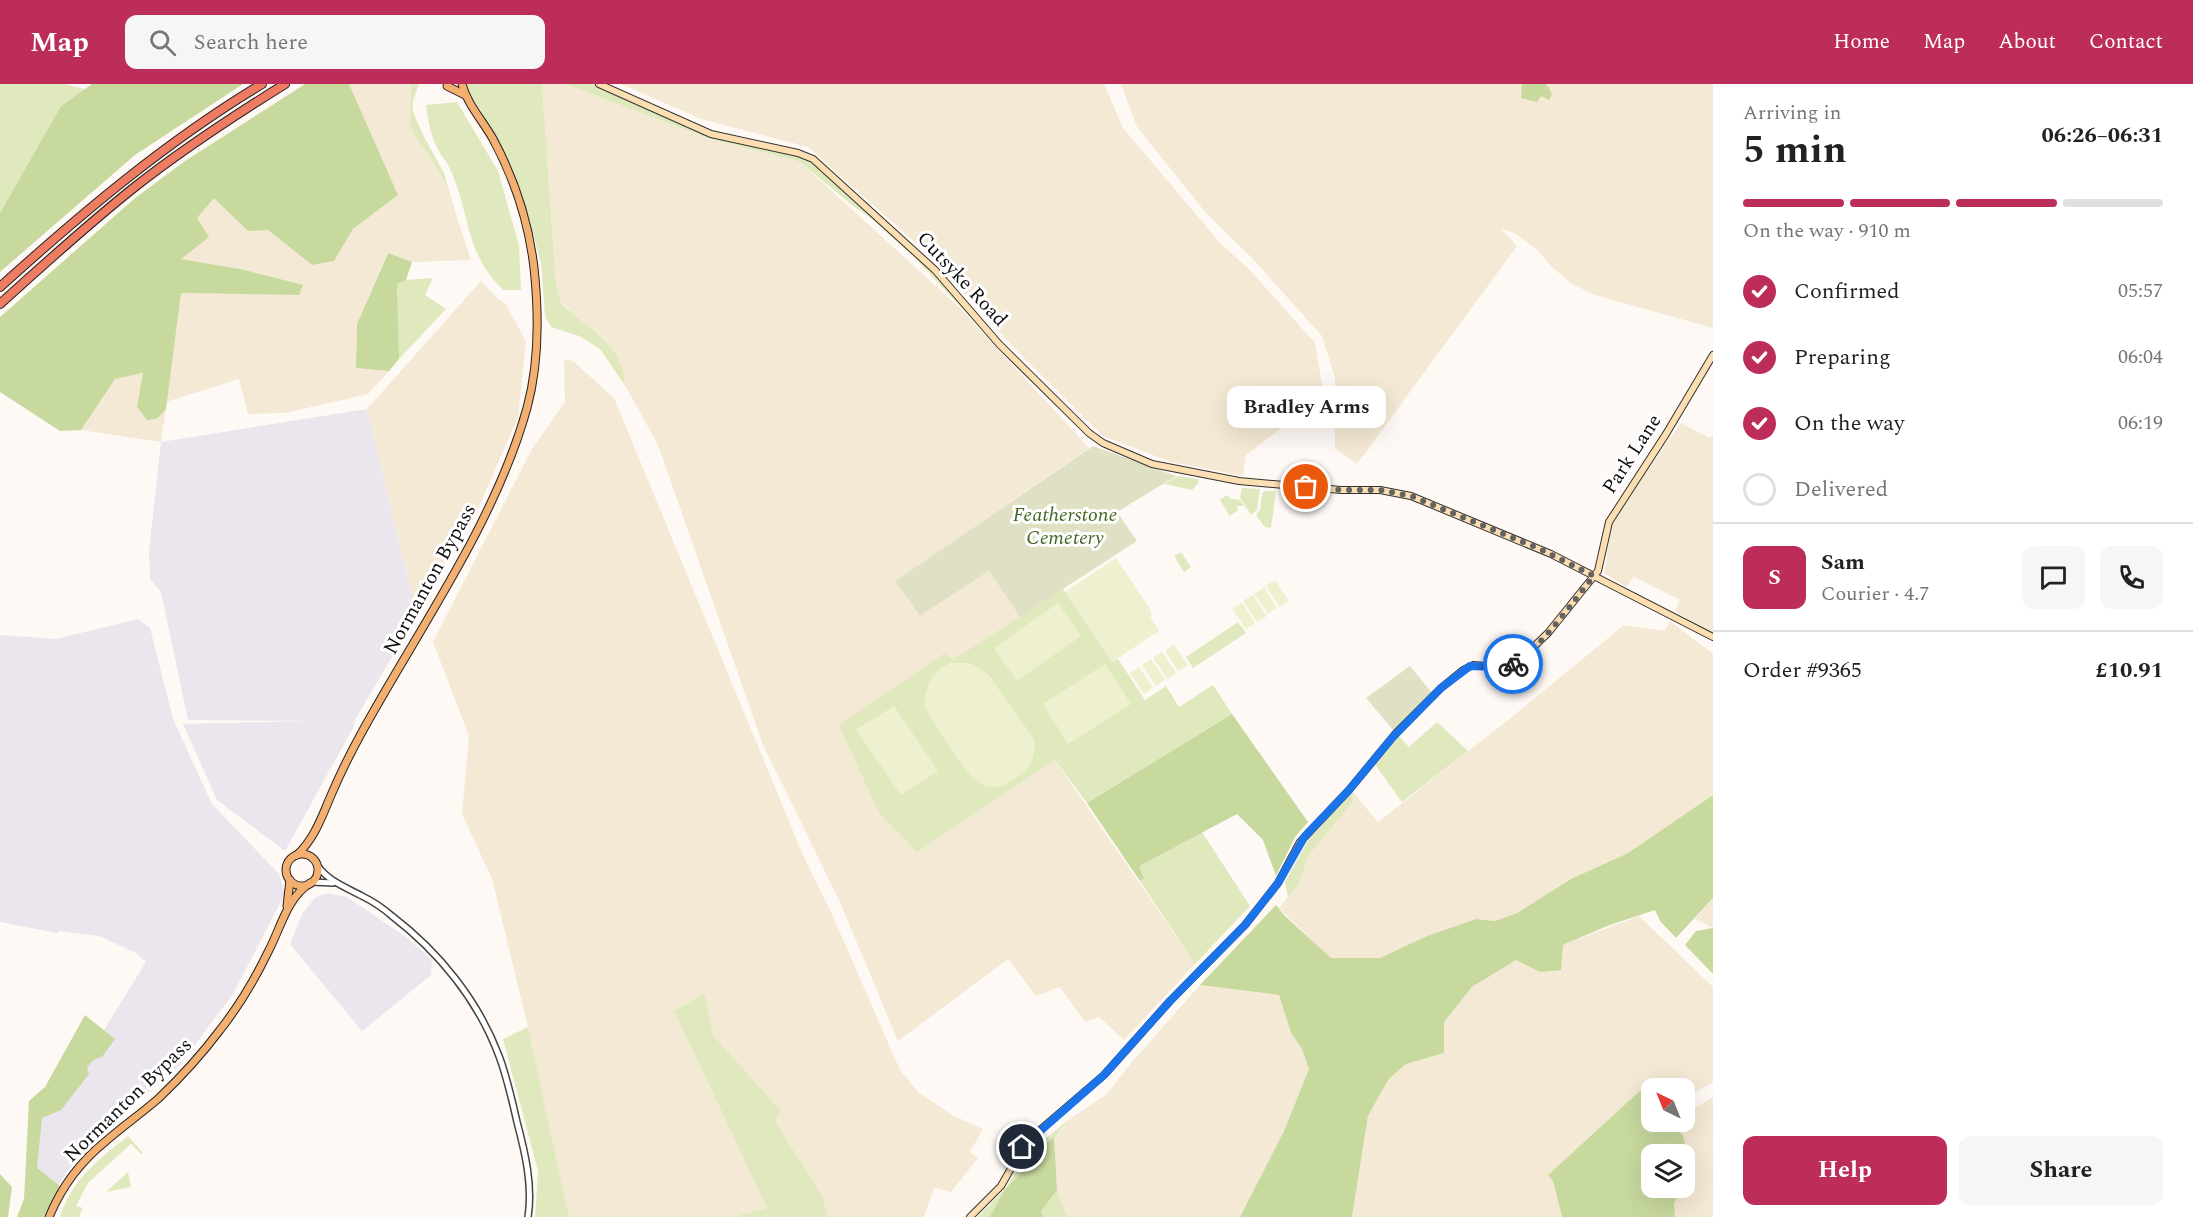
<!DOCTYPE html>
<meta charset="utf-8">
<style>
:root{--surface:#fff;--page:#f6f6f6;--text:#222;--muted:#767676;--line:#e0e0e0;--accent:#bc2d5a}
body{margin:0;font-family:Spectral,serif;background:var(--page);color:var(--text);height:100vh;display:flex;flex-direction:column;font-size:22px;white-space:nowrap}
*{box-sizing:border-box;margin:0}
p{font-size:20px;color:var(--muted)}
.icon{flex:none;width:33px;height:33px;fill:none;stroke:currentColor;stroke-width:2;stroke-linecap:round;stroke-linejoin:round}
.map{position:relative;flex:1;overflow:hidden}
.sheet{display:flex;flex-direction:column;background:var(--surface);width:480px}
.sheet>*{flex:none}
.needle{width:39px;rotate:317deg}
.buttons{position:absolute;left:1641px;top:994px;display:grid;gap:12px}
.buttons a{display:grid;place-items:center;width:54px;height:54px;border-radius:12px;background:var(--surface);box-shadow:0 6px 24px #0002;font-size:30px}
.pin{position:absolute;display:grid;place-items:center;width:51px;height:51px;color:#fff;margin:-26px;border:3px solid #fff;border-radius:50%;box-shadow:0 2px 6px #0007}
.courier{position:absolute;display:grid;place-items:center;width:60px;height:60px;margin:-30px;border:4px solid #1a73e8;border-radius:50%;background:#fff;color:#222;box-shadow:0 2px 8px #0007}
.bubble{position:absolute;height:42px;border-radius:12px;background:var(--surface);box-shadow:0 6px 24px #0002;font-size:20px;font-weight:700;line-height:42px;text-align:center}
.summary em{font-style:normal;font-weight:700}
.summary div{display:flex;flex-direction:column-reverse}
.summary{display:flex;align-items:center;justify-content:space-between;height:102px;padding:0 30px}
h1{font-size:39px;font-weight:700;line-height:45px}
.bar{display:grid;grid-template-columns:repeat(4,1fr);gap:9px 6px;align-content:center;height:72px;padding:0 30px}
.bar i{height:8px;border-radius:4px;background:var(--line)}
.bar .active{background:var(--accent)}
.bar p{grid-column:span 4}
.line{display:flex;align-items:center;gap:15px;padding:0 30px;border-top:2px solid var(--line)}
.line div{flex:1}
.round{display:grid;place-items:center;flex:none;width:63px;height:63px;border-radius:12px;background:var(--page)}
ol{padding:0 30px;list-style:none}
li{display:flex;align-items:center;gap:18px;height:66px}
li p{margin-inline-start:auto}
li .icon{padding:6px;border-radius:50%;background:var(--accent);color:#fff;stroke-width:4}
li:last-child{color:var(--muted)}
li i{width:33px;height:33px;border:3px solid var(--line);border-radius:50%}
.action{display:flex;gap:12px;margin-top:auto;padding:12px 30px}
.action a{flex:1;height:69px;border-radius:12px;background:var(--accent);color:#fff;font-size:24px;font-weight:700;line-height:69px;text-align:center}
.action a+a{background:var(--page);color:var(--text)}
header{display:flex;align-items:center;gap:36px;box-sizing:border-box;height:84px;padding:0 30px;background:var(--accent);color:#fff}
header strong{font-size:28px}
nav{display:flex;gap:33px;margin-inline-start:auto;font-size:21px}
.search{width:420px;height:54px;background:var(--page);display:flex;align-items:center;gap:15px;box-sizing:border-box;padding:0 21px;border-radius:12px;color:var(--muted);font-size:22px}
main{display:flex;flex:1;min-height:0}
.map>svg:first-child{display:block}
.industrial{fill:#ebe5ee}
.farmland{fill:#f4e9d4}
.green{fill:#e0e9be}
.forest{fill:#c8d99e}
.cemetery{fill:#e0e1c4}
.pitch{fill:#eef0cf}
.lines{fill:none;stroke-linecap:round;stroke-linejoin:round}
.tertiary-casing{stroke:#434343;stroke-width:8}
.secondary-casing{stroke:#323232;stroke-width:8}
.primary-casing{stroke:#212121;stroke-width:9}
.motorway-casing{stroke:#212121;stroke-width:10}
.tertiary{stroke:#fff;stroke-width:5}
.secondary{stroke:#fbdfb2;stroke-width:6}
.primary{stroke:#f3af70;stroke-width:7}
.motorway{stroke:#ee7c62;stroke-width:8}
.done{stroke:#636260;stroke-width:6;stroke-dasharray:0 10.8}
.route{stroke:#1a73e8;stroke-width:8}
.labels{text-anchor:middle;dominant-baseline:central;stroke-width:6;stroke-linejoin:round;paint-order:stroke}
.street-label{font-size:20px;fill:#101010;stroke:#fff}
.park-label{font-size:20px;font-style:italic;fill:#436622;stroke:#fff}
</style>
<header>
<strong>Map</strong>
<div class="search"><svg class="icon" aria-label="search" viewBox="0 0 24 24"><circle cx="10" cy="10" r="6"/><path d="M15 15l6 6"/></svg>Search here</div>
<nav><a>Home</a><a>Map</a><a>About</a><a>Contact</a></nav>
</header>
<main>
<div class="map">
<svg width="1713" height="1133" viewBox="0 0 1713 1133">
<rect width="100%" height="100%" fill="#fef9f4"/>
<g class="industrial">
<path d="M 367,325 L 417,530 L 355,636 L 353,644 L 285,767 L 217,716 L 183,640 L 314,637 L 188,636 L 161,508 L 150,495 L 149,467 L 161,358 Z"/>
<path d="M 138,535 L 150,544 L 173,635 L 212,720 L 279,790 L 285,810 L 233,910 L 179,982 L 95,1054 L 66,1089 L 41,1129 L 34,1080 L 38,1031 L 57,1022 L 146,878 L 136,869 L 99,852 L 60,847 L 57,849 L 0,838 L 0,551 L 56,555 Z"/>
<path d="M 327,809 L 347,813 L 406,853 L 432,876 L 431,891 L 362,947 L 290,860 L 302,830 L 315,814 Z"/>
</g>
<g class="farmland">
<path d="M 349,0 L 411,0 L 410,41 L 414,51 L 424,64 L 446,100 L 471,176 L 412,178 L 387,169 L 357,240 L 356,284 L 389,287 L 368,310 L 285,329 L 248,330 L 239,295 L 166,318 L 181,209 L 299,211 L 240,185 L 180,175 L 197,134 L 216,111 L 268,146 L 312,181 L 334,177 L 353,145 L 398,111 Z"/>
<path d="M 542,0 L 565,0 L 707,54 L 800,78 L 961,225 L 1089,364 L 895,497 L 920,532 L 989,487 L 1020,533 L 953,577 L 945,569 L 917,768 L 1055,676 L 1195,880 L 1124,956 L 1099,933 L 1085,938 L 1060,903 L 1036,912 L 1008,875 L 898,957 L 840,818 L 763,661 L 658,361 L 626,303 L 623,286 L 615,268 L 597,249 L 562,219 L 556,200 Z"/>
<path d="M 621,0 L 1104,0 L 1123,44 L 1221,160 L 1249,185 L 1315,259 L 1324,312 L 1246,371 L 1243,392 L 1171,378 L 1103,352 L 1022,272 L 927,169 L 808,63 L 701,35 Z"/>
<path d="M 1121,0 L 1713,0 L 1713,244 L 1595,211 L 1572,200 L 1552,183 L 1536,165 L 1515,149 L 1501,145 L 1517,162 L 1357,380 L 1335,365 L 1335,294 L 1322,252 L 1251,173 L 1206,129 L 1137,43 Z"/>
<path d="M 481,197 L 498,215 L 506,220 L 526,258 L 518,333 L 478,425 L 417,530 L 367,325 Z"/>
<path d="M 564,275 L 573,277 L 614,314 L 803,771 L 831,828 L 900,986 L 919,1009 L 954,1032 L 983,1045 L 970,1068 L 978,1074 L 951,1108 L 934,1104 L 924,1133 L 828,1133 L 822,1111 L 775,1037 L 781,1027 L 713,951 L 705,909 L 674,927 L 767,1124 L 733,1133 L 569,1133 L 528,943 L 492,795 L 462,730 L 469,652 L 433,558 L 532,365 L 565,318 Z"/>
<path d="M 144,289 L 158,334 L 166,325 L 161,358 L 81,346 L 115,295 Z"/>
<path d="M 1681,339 L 1710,354 L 1713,350 L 1713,550 L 1675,527 L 1680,516 L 1634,493 L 1626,503 L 1604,489 L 1611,445 L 1615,434 L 1623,420 Z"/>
<path d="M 1670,537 L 1713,570 L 1713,711 L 1628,769 L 1571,795 L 1517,829 L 1495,837 L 1476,835 L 1427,852 L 1381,874 L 1331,875 L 1279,824 L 1298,801 L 1309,771 L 1352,719 L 1352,707 L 1378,738 L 1508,636 L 1624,541 L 1665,547 Z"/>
<path d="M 1713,814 L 1713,844 L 1695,835 Z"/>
<path d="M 1639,832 L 1713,903 L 1713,998 L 1685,1014 L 1684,1005 L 1652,1005 L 1651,1015 L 1642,1005 L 1549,1090 L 1553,1097 L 1562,1133 L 1352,1133 L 1368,1032 L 1388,996 L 1406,980 L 1444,969 L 1444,938 L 1472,903 L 1516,876 L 1540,888 L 1563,861 Z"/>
<path d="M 1200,901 L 1279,911 L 1291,949 L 1302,965 L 1309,985 L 1284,1047 L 1240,1133 L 1067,1133 L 1057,1106 L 1054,1054 L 1068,1036 L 1107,1010 L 1131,979 Z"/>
<path d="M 1713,1013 L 1713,1133 L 1675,1133 L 1674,1119 L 1683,1104 L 1684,1104 L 1691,1084 L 1671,1038 L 1684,1038 L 1685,1030 Z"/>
</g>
<g class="green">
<path d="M 0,0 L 65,0 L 85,5 L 61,22 L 0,129 Z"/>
<path d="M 411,0 L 419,0 L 413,17 L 413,28 L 423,51 L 444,89 L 459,141 L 446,100 L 424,64 L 414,51 L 410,41 Z"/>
<path d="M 464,0 L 542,0 L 556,200 L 562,220 L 597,249 L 615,268 L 623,286 L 626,303 L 600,265 L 579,252 L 551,243 L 545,232 L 541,179 L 527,128 L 507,78 L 490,42 Z"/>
<path d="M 565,0 L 593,0 L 717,53 L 801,72 L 811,77 L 935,188 L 986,250 L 913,172 L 872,135 L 853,122 L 800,78 L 707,54 Z"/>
<path d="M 457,18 L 498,87 L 519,161 L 521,206 L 503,206 C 464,168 471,130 450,85 C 448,79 443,74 440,69 C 431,54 428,38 426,21 Z"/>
<path d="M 433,194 L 425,211 L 446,225 L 399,275 L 397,200 L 406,196 Z"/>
<path d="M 1178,392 L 1198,395 L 1199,398 L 1192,406 L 1164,400 Z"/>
<path d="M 1242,404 L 1260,405 L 1257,426 L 1251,431 L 1240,414 Z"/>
<path d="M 1265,407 L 1276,407 L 1271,444 L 1265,443 L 1256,431 L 1260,426 L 1262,409 Z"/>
<path d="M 1227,411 L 1231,415 L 1240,416 L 1244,422 L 1236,422 L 1238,426 L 1230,432 L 1220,416 Z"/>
<path d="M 1181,468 L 1191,483 L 1184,488 L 1174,472 Z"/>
<path d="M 1063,505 L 1112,578 L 1118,575 L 1145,616 L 1166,602 L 1179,623 L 1213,601 L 1232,630 L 1087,719 L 1055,676 L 917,768 L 879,729 L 839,641 L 945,569 L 953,576 Z"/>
<path d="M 1238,538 L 1246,549 L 1193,584 L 1186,573 Z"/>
<path d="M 1437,638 L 1468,667 L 1402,718 L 1374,679 L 1398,651 L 1409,663 Z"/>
<path d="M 1352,707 L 1352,719 L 1309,771 L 1298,801 L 1288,813 L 1285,798 L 1309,755 Z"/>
<path d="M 1202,748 L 1250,822 L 1195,880 L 1140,797 L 1144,793 L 1138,782 Z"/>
<path d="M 705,909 L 713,951 L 781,1027 L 775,1037 L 822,1111 L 828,1133 L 733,1133 L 767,1124 L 674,927 Z"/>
<path d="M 528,943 L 569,1133 L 535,1133 L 538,1087 L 503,955 Z"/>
<path d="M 1068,1036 L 1054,1054 L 1057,1106 L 1067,1133 L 977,1133 L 1005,1105 L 1030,1068 Z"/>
<path d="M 128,1052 L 143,1069 L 141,1070 L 131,1060 L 88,1099 L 76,1122 L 83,1124 L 79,1133 L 60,1133 C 71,1096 99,1075 128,1052 Z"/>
<path d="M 128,1088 L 131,1103 L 106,1108 Z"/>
</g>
<g class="forest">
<path d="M 92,0 L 243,0 L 135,71 L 0,188 L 0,129 L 61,22 Z"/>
<path d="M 305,0 L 349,0 L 398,111 L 353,145 L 334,177 L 312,181 L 268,146 L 248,147 L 214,114 L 197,134 L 209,153 L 181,175 L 240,185 L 303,201 L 299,211 L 181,209 L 166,325 L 158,334 L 147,336 L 137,323 L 143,289 L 115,295 L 81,346 L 60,347 L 0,308 L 0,233 L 134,115 L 185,77 Z"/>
<path d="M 1522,0 L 1546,0 L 1552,10 L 1549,16 L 1541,12 L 1537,18 L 1521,14 Z"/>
<path d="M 388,169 L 412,178 L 406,196 L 397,200 L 399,275 L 389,287 L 356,284 L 357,240 Z"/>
<path d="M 1232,630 L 1308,738 L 1295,753 L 1276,792 L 1263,756 L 1237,730 L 1139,782 L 1144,794 L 1140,797 L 1087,719 Z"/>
<path d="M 1713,711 L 1713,814 L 1676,854 L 1660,837 L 1655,826 L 1607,842 L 1563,861 L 1561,886 L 1540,888 L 1516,876 L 1472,903 L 1444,938 L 1444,969 L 1406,980 L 1388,996 L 1368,1032 L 1352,1133 L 1240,1133 L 1284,1047 L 1309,985 L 1302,965 L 1291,949 L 1279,911 L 1200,901 L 1276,821 L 1285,832 L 1331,874 L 1380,874 L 1427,852 L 1476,835 L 1495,837 L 1517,829 L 1571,795 L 1628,769 Z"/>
<path d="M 1713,844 L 1713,890 L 1685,861 L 1696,847 Z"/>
<path d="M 85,931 L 115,955 L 102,973 C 95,974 90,978 87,985 L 89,990 L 61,1026 L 42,1034 L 37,1084 L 60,1102 L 43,1133 L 17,1133 L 24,1115 L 29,1017 L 45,1003 Z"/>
<path d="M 1643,1004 L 1651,1015 L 1652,1038 L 1671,1038 L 1683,1052 L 1691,1084 L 1685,1099 L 1684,1071 L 1652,1071 L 1652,1104 L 1683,1104 L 1674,1119 L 1675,1133 L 1562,1133 L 1553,1097 L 1548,1091 Z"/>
<path d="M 1054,1054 L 1057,1106 L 1041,1127 L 1042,1133 L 990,1133 L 1005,1105 L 1020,1091 L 1030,1068 Z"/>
<path d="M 0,1090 L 12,1103 L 8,1133 L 0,1133 Z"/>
</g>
<g class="cemetery">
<path d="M 1093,362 L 1176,392 L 1117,428 L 1137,457 L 1020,533 L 989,487 L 920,532 L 895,497 Z"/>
<path d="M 1410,582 L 1432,609 L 1394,647 L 1366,614 Z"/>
</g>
<g class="pitch">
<path d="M 1116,474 L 1150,525 L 1152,532 L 1150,533 L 1159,547 L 1112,578 L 1065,508 Z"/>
<path d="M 1275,496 L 1289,517 L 1280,523 L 1266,502 Z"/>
<path d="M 1264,503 L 1277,524 L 1268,530 L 1254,510 Z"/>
<path d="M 1253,511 L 1267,532 L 1257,538 L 1243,517 Z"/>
<path d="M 1058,519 L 1081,552 L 1017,597 L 994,564 Z"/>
<path d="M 1242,519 L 1255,539 L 1246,545 L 1232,525 Z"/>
<path d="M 1174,561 L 1188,581 L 1178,587 L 1165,567 Z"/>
<path d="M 1162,568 L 1176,589 L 1167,595 L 1153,574 Z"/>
<path d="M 1151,575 L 1165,596 L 1156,602 L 1142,581 Z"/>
<path d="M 951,579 L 970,579 L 988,590 L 1034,655 C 1036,673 1031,683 1016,694 C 1007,700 997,705 986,702 C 966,697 936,640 924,622 C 926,602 931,587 951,579 Z"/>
<path d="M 1105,580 L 1131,620 L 1068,660 L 1043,620 Z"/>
<path d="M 1139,583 L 1153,604 L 1144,610 L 1130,589 Z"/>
<path d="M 894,622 L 938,687 L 901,711 L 856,646 Z"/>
</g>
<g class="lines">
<defs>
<g id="tertiary">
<path d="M 317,781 C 328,797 345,803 362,812 C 372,817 383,824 392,832 C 439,868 478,916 499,972 C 507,993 512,1016 517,1038 C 525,1068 533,1102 528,1133"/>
<path d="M 312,798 L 333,799"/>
</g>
<g id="secondary">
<path d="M 599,0 L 711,50 L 798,69 L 813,75 L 935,186 L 999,260 L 1089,349 L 1103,359 L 1152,380 L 1239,397 L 1341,406 L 1380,406 L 1411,412 L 1551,470 L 1713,553"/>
<path d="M 970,1133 L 1001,1102 L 1026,1058 L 1104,991 L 1170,917 L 1245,841 L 1278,799 L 1300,758 L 1349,706 L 1396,649 L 1441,604 L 1463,586 L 1473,581 L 1500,583 L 1513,579 L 1524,572 L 1548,549 L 1598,487 L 1609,438 L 1666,350 L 1713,271"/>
</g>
<g id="primary">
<path d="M 447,2 L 465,11"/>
<circle cx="302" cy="786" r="16"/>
<path d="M 297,771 C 315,754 322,732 332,709 C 341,688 351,668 362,648 C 419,544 495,439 527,324 C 539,280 539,230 534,184 C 529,140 514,94 493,55 C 483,37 467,20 462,0"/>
<path d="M 287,822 L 290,796"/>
<path d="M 49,1133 C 61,1104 81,1077 106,1057 C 123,1042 142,1029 159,1014 C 181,993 202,970 220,946 C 239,922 255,895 268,868 C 281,844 286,815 310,799"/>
</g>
<g id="motorway">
<path d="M 0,203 C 82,129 167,57 262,0"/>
<path d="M 0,220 C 43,181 86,142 131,106 C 180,67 232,33 285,0"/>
</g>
</defs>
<use href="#tertiary" class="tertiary-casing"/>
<use href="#secondary" class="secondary-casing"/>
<use href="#primary" class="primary-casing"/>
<use href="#motorway" class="motorway-casing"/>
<use href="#tertiary" class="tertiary"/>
<use href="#secondary" class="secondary"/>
<use href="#primary" class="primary"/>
<use href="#motorway" class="motorway"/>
</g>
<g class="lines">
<path class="done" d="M 1306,403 L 1341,406 L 1380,406 L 1411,412 L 1540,465 L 1594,492 C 1572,518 1542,564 1513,580"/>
<path class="route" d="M 1022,1063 L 1104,991 L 1170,917 L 1245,841 L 1278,799 L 1305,752 L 1349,706 L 1392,654 L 1441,604 L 1470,582 L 1500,583 L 1513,580"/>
</g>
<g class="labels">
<g class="street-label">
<text transform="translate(962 195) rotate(47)">Cutsyke Road</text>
<text transform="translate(1632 370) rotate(-57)">Park Lane</text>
<text transform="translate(430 495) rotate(-61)">Normanton Bypass</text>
<text transform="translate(128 1016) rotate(-44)">Normanton Bypass</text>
</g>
<g class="park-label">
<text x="1065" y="431">Featherstone<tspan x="1065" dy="23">Cemetery</tspan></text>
</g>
</g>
</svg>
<div class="buttons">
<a><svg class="needle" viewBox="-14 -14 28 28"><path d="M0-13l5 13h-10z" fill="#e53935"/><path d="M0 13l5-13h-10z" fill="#767676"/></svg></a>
<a><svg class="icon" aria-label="layers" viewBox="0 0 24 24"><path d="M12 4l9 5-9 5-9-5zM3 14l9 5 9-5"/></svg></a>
</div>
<div class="pin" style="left:1306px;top:403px;background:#ea580c"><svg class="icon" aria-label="bag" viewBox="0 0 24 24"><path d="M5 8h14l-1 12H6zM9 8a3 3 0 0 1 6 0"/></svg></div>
<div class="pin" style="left:1022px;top:1063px;background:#1f2937"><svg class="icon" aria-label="home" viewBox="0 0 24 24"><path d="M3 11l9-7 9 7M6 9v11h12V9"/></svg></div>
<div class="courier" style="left:1513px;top:580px"><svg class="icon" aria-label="bike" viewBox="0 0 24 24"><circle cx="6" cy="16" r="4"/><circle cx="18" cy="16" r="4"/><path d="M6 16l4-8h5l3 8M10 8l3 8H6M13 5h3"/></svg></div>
<div class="bubble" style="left:1227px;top:302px;width:159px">Bradley Arms</div>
</div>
<section class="sheet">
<div class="summary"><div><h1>5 min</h1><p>Arriving in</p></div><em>06:26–06:31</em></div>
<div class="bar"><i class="active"></i><i class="active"></i><i class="active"></i><i></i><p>On the way · 910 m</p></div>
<ol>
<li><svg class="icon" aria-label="check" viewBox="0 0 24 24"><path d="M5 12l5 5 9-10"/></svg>Confirmed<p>05:57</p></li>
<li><svg class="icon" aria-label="check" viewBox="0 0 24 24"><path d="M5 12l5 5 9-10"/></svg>Preparing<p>06:04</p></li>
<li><svg class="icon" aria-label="check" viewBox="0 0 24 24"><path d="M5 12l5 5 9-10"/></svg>On the way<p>06:19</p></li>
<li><i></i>Delivered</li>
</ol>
<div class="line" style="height:108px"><b class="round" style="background:var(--accent);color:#fff">S</b><div><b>Sam</b><p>Courier · 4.7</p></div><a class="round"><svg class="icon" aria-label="chat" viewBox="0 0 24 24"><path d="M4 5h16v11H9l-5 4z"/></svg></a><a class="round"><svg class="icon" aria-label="phone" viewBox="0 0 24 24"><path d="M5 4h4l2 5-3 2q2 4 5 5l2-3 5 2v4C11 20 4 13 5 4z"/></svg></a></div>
<div class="line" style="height:78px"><div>Order #9365</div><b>£10.91</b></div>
<div class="action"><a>Help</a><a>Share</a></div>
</section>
</main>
